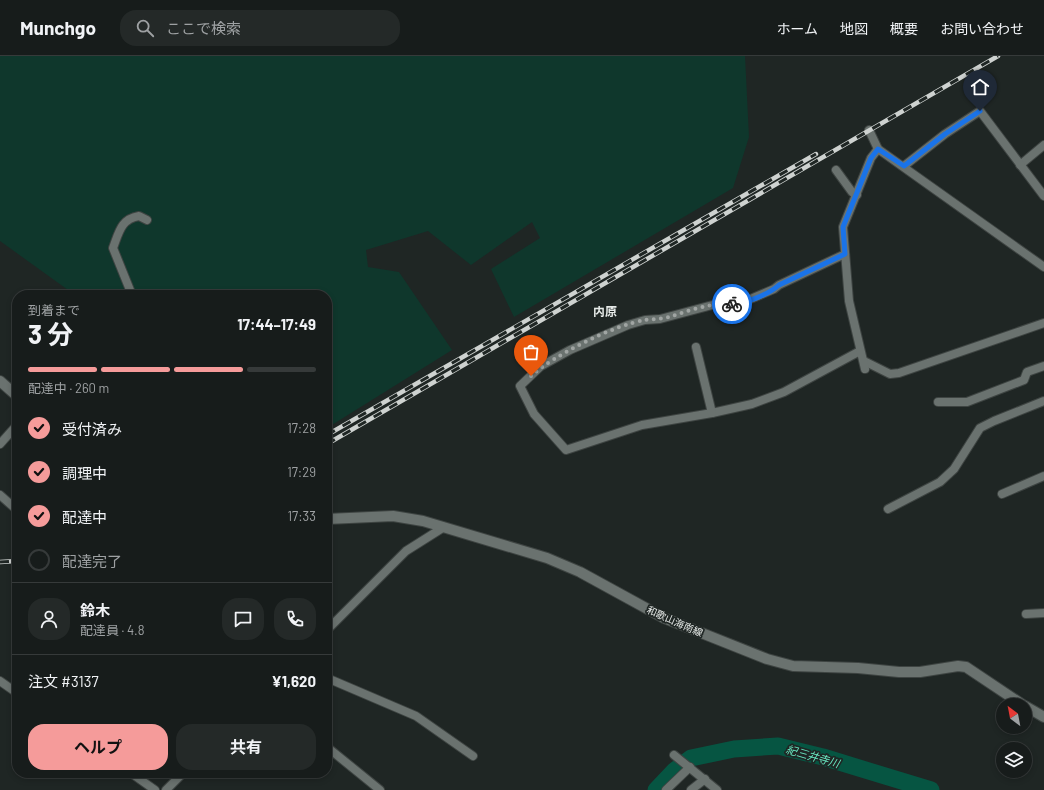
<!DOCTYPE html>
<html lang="ja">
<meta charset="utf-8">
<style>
:root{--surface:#171c1b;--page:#242928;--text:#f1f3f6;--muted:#9ea1a3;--line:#363a3a;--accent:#f59b9a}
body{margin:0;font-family:Barlow,"Noto Sans JP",sans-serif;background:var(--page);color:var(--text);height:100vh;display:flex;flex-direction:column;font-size:15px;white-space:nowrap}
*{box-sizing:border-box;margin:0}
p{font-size:13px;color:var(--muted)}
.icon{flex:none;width:22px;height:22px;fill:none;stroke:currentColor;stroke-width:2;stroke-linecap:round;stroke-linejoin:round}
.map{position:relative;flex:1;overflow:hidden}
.sheet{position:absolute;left:12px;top:234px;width:320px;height:488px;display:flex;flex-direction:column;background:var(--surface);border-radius:16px;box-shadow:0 2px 6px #0003,0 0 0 1px var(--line)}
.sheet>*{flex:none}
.needle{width:26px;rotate:328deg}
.tools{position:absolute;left:996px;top:642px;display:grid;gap:8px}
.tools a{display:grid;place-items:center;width:36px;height:36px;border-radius:50%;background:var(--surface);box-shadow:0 2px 6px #0003,0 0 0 1px var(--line);font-size:20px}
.pin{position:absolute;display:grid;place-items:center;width:34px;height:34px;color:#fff;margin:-41px -17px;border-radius:50% 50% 50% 0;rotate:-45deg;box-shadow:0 0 4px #0007}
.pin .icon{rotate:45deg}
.courier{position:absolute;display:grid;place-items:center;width:40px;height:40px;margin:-20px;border:3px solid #1a73e8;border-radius:50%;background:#fff;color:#222;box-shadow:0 1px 5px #0007}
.head em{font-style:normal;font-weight:700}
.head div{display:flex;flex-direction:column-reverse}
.head{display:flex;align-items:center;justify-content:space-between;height:68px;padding:0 16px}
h1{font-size:26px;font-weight:700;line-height:30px}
.bar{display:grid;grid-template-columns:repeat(4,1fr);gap:6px 4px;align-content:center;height:48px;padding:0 16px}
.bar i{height:5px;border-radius:3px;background:var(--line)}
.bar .current{background:var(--accent)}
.bar p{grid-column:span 4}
.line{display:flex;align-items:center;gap:10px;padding:0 16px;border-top:1px solid var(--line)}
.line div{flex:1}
.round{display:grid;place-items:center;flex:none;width:42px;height:42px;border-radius:16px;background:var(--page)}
ol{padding:0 16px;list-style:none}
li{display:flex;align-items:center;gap:12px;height:44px}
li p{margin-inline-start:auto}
li .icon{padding:4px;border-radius:50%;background:var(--accent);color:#111;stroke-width:4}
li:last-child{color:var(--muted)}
li i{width:22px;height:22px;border:2px solid var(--line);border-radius:50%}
.cta{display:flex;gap:8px;margin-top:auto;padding:8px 16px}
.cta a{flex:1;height:46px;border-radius:16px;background:var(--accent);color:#111;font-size:16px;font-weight:700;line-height:46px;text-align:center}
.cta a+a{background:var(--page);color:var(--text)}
header{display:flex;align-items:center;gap:24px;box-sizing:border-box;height:56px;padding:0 20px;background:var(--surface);border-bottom:1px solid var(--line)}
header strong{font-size:19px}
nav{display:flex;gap:22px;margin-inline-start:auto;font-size:14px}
.search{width:280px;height:36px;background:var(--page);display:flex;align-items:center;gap:10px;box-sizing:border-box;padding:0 14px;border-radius:16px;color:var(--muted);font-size:15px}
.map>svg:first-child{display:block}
.green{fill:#0f372c}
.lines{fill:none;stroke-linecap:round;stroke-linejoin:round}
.river{stroke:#065542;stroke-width:17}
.street-casing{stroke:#3e4442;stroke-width:10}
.secondary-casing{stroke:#3e4442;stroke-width:12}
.street{stroke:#6a726f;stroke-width:8}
.secondary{stroke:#6a726f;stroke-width:10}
.rail-casing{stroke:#ced2d0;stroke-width:4.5}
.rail{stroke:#1f2624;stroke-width:3;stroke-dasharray:9;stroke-linecap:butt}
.done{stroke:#a0a5a3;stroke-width:4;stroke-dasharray:0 7.2}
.route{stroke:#1a73e8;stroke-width:5}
.labels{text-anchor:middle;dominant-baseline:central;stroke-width:3.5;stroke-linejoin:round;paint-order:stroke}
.street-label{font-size:10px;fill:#e6eae8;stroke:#1f2624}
.water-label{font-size:11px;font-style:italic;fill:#68e6c0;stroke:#1f2624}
.quarter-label{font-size:12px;font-weight:bold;fill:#e6eae8;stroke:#1f2624}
</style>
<header>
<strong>Munchgo</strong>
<div class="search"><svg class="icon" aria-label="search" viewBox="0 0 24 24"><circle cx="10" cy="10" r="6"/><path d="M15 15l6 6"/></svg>ここで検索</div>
<nav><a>ホーム</a><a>地図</a><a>概要</a><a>お問い合わせ</a></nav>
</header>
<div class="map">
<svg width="1044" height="734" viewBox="0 0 1044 734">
<rect width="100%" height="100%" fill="#1f2624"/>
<path class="green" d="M 0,0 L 745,0 L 749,81 L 733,132 L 514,261 L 491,213 L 540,182 L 532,166 L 471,209 L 428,175 L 366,194 L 368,211 L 399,216 L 452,294 L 327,372 L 327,239 L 75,239 L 0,185 Z"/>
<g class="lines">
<path class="river" d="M 656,734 L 674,715 L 691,702 L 734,693 L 778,690 L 823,701 L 931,734"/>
<defs>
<g id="street">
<path d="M 869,74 L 878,93 L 1044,211"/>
<path d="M 1020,109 L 1044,89"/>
<path d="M 904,110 L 945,78 L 980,55 L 1044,140"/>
<path d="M 836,114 L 852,136 L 857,139"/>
<path d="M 845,198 L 779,229 L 774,233 L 741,247 L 720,247 L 660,263 L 645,264 L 628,269 L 570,294 L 541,310 L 520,330 L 534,358 L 566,394 L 642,369 L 712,357 L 752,348 L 784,336 L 860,295"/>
<path d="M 132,239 L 113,192 C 119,176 121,163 139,160 L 147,164"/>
<path d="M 696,291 L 712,357"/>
<path d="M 864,305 L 890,318 L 899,317 L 1044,267"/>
<path d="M 865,313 L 849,245 L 843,171 L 871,102 L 878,93"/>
<path d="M 938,346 L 967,346 L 1024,324 L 1027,316 L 1044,310"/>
<path d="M 0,388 L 17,369"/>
<path d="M 1002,438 L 1044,420"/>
<path d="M 0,439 L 17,454"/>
<path d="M 888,453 L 940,426 L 954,413 L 980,372 L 994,365 L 1044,345"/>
<path d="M 1026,558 L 1044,557"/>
<path d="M 327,574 L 406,495 L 444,471"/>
<path d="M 327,622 L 416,660 L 473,700"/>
<path d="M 0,625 L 17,637"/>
<path d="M 327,691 L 380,734"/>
<path d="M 674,699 L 717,734"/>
<path d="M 131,717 L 155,734"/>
<path d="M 166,734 L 183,717"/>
<path d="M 666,734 L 690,711"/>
<path d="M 691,734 L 705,723"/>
</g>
<g id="secondary">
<path d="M 0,325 L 17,340"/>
<path d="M 327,463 L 393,460 L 423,465 L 547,502 L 580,516 L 664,562 L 767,603 L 793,610 L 858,612 L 899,616 L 920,616 L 958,610 L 966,611 L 1023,649"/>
<path d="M 1025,650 L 1044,661"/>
</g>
</defs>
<use href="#street" class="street-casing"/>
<use href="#secondary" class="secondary-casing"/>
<use href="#street" class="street"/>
<use href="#secondary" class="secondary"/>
<defs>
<g id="rail">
<path d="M 327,379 L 816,98"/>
<path d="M 327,388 L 998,0"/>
<path d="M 0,506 L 17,505"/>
</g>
</defs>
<use href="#rail" class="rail-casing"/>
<use href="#rail" class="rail"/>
</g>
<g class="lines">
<path class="done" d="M 531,320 C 554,299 614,269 645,264 C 653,263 661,263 669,261 C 689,255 711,246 732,248"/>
<path class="route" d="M 732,248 C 745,248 769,238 779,229 L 845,198 L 843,171 L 871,102 L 878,93 L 904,110 L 945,78 L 980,55"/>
</g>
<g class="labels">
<g class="street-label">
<text transform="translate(675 565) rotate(24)">和歌山海南線</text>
</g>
<g class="water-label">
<text transform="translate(813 700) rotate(16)">紀三井寺川</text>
</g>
<g class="quarter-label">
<text x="605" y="255">内原</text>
</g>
</g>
</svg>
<div class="tools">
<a><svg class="needle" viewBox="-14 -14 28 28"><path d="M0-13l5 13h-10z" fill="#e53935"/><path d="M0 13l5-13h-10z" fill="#9ea1a3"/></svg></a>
<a><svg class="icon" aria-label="layers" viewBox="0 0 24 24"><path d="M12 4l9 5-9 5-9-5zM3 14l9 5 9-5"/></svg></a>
</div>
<div class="pin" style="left:531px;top:320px;background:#ea580c"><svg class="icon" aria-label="bag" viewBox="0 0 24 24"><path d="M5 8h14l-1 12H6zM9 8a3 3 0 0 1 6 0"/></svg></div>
<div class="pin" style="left:980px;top:55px;background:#1f2937"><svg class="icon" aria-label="home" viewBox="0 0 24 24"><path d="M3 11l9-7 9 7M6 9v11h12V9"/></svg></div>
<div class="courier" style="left:732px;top:248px"><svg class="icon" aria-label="bike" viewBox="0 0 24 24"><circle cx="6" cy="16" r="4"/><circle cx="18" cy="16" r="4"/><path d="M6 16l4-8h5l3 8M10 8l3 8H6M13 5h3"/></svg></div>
<section class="sheet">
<div class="head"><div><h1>3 分</h1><p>到着まで</p></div><em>17:44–17:49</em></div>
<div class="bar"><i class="current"></i><i class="current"></i><i class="current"></i><i></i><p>配達中 · 260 m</p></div>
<ol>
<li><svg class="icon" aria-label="check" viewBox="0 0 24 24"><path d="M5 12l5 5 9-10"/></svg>受付済み<p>17:28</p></li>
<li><svg class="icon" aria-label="check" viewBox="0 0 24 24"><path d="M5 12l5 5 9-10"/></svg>調理中<p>17:29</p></li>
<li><svg class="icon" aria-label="check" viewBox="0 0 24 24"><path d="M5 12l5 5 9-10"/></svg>配達中<p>17:33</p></li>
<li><i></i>配達完了</li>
</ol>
<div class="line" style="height:72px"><a class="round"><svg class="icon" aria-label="person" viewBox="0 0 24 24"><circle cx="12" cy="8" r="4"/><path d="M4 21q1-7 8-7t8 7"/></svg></a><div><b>鈴木</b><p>配達員 · 4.8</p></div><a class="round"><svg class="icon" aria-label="chat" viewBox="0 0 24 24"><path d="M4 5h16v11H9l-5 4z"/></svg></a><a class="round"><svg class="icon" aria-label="phone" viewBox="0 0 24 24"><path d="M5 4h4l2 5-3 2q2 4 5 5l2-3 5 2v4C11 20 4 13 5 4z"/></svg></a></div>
<div class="line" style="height:52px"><div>注文 #3137</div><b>¥1,620</b></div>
<div class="cta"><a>ヘルプ</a><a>共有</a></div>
</section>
</div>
